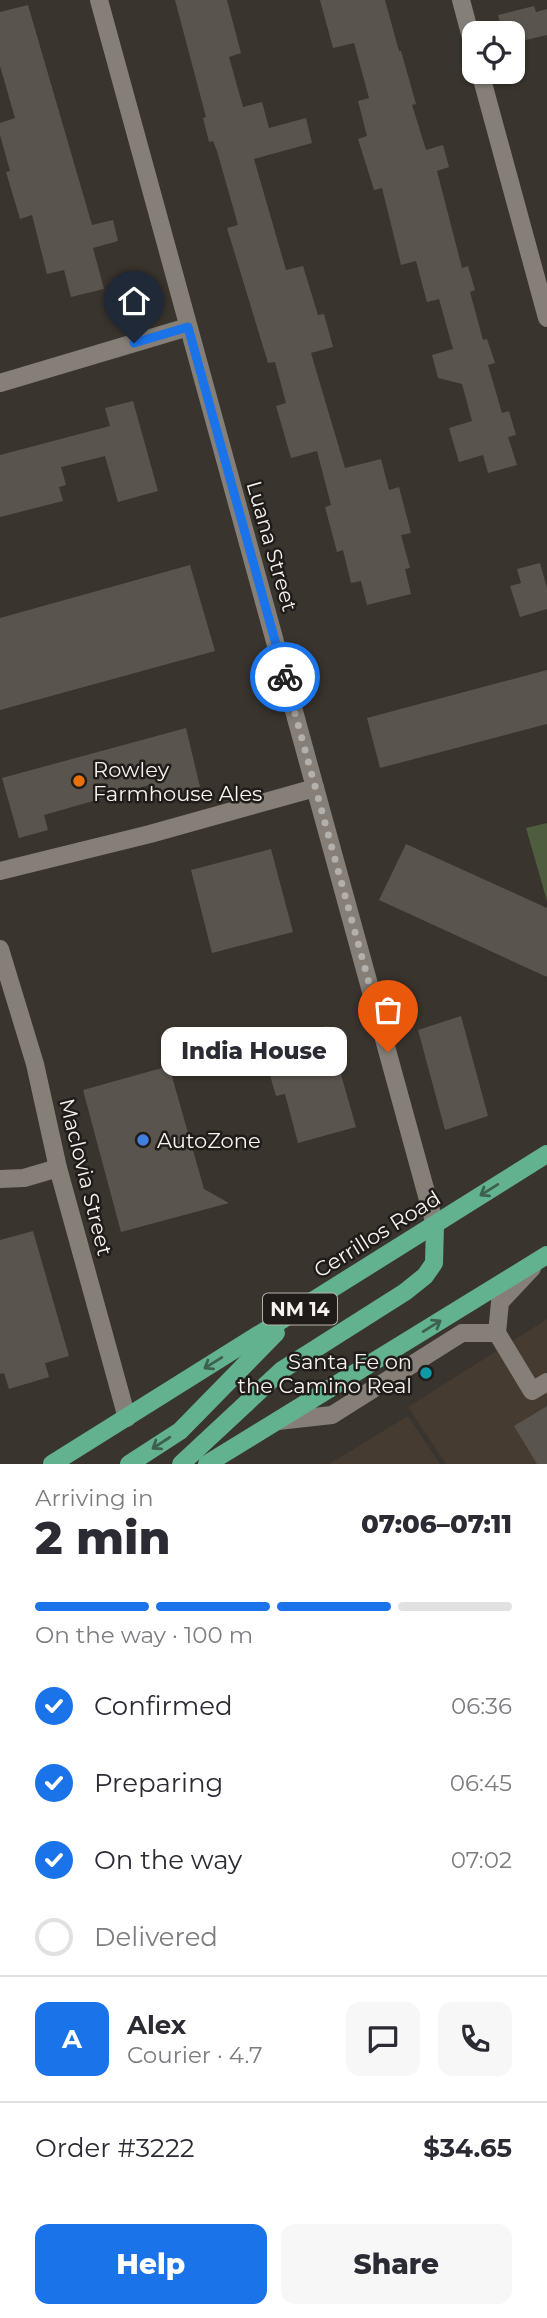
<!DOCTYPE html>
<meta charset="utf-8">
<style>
:root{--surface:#fff;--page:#f7f7f7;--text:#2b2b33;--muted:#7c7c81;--line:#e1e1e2;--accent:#1a73e8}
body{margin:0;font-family:Montserrat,sans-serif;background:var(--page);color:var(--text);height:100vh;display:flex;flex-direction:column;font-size:26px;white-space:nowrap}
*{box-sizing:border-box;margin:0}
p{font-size:23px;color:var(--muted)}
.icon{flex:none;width:38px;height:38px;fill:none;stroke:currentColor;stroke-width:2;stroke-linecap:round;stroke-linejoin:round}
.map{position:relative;height:1464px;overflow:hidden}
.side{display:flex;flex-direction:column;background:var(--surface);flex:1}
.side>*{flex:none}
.buttons{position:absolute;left:462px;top:21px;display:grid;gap:14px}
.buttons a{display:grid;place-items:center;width:63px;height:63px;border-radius:14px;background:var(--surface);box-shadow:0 2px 5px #0004;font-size:35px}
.pin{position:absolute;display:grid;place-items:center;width:60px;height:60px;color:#fff;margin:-72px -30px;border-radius:50% 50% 50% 0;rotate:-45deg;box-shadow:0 0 7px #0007}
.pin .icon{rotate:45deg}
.courier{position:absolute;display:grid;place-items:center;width:70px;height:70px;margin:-35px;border:5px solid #1a73e8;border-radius:50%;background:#fff;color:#222;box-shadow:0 2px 9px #0007}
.bubble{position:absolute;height:49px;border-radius:14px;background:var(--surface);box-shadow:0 2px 5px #0004;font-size:23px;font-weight:800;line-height:49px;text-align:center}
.summary em{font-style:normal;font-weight:800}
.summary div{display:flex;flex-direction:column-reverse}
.summary{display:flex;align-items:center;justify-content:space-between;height:119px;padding:0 35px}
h1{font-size:46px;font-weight:800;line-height:52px}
.bar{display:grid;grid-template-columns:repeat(4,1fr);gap:10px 7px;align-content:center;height:84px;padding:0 35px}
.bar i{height:9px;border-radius:5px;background:var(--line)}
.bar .on{background:var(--accent)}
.bar p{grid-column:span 4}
.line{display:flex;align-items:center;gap:18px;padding:0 35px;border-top:2px solid var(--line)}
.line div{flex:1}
.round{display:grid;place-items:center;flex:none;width:74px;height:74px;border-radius:14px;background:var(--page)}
ol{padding:0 35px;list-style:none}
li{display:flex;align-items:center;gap:21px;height:77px}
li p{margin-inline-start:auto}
li .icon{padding:7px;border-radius:50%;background:var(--accent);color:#fff;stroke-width:4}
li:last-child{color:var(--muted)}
li i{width:38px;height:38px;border:4px solid var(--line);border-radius:50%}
.cta{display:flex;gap:14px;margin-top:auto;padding:14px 35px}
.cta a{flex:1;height:80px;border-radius:14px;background:var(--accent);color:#fff;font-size:28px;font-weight:800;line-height:80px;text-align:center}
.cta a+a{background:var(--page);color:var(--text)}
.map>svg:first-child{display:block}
.built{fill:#453b30}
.green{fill:#4e5d3d}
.building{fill:#5a544e}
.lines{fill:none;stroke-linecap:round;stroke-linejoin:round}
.minor{stroke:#857f78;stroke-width:18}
.major{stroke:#63b28f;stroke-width:18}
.oneway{stroke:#3e604f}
.done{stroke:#b4b0ab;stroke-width:7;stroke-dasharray:0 12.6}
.route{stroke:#1a73e8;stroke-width:9}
.food-dot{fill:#e8710a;stroke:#1f1c1a;stroke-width:2.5}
.shop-dot{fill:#3f7fe0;stroke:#1f1c1a;stroke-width:2.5}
.culture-dot{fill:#0f9aa8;stroke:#1f1c1a;stroke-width:2.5}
.labels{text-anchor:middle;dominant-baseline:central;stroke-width:5;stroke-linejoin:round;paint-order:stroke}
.shield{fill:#1f1c1a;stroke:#b6b2ae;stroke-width:2}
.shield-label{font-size:19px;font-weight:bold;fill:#f6f2ee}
.street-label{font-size:21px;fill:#f6f2ee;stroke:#1f1c1a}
.poi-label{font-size:21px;fill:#f6f2ee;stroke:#1f1c1a;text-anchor:start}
</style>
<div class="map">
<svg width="547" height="1464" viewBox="0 0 547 1464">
<rect width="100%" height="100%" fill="#3a342e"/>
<g class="built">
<path d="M 547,1319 L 547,1464 L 446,1464 L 408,1407 Z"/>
<path d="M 408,1416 L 440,1464 L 329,1464 Z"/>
</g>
<path class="green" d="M 547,823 L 547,901 L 526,828 Z"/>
<g class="building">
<path d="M 175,0 L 227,0 L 241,53 L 229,57 L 243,107 L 262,102 L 269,128 L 306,118 L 312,143 L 254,159 L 286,270 L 303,266 L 318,315 L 324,314 L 333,347 L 311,353 L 345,468 L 381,459 L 389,490 L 399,487 L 411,533 L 401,535 L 410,568 L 405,569 L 411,594 L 367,605 L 361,581 L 351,583 L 343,550 L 337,552 L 325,507 L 331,505 L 317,451 L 291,458 L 276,406 L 286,403 L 275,362 L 268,363 L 227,228 L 238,225 L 217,151 L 213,141 L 209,142 L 203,118 L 206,117 Z"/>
<path d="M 320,0 L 385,0 L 399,51 L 401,51 L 416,104 L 412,105 L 426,150 L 443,145 L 449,167 L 437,171 L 462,268 L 468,266 L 475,290 L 470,292 L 483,340 L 487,339 L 495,363 L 488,365 L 502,413 L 509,411 L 516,435 L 508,437 L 517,465 L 488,473 L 483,455 L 459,462 L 449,428 L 472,421 L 462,384 L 438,378 L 432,355 L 453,349 L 439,299 L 427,302 L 416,261 L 401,265 L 382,188 L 374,190 L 358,139 L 367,136 L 358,101 L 369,98 L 354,43 L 333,48 Z"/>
<path d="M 28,5 L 92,225 L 113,220 L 118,241 L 93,248 L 104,289 L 71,297 L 64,270 L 47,274 L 32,215 L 20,219 L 6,172 L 10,171 L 0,135 L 0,123 L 15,118 L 0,66 L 0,12 Z"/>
<path d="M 534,6 L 536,12 L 547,9 L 547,35 L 513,43 L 513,33 L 502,33 L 498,15 Z"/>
<path d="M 133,401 L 158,491 L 118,502 L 105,456 L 61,467 L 66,485 L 59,487 L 63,501 L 0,517 L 0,455 L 110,426 L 105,408 Z"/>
<path d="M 540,563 L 547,588 L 547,609 L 520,617 L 510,586 L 521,583 L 517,569 Z"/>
<path d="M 190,565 L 215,651 L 0,710 L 0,618 Z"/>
<path d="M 547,670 L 547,724 L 380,768 L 367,718 Z"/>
<path d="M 186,728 L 200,787 L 156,798 L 153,784 L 128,791 L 44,815 L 48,830 L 19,838 L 2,778 Z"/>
<path d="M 406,844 L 547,908 L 547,977 L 379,900 Z"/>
<path d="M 271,849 L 293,932 L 212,953 L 191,870 Z"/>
<path d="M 461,1016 L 488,1116 L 445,1130 L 418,1030 Z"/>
<path d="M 327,1026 L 356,1127 L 298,1143 L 285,1094 L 276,1096 L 261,1044 Z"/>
<path d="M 169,1066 L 204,1189 L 229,1203 L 121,1232 L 83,1090 Z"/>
<path d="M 33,1231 L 69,1356 L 45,1363 L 49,1377 L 9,1389 L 4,1373 L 0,1374 L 0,1240 Z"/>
<path d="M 547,1406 L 547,1464 L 537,1464 L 514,1426 Z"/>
</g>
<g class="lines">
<g class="minor">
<path d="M 99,0 L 435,1225"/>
<path d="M 461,0 L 474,49"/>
<path d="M 480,72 L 547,318"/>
<path d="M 0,383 L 188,327"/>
<path d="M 0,871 L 150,834 L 315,788"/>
<path d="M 0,949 L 35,1064 L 58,1168 L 127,1418"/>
<path d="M 0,1179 L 24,1178 L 58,1168"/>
<path d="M 532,1268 L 500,1302 L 497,1333 L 532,1391 L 547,1382"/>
<path d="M 278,1421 L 332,1415 L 462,1333 L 497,1333"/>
</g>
<g class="major">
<path d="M 52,1464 L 547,1154"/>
<path d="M 129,1464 L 180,1431 L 276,1333"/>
<path d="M 181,1464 L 282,1370 L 405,1292 L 425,1276 L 434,1263 L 435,1225"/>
<path d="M 207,1464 L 547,1255"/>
</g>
</g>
<defs><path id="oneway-shaft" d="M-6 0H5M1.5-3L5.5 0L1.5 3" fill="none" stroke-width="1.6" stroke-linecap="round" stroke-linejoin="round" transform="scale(1.75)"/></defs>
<g class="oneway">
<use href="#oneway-shaft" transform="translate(489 1190) rotate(148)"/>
<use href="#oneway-shaft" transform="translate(432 1326) rotate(-32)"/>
<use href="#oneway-shaft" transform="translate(213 1363) rotate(148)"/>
<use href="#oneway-shaft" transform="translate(161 1443) rotate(147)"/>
</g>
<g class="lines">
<path class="done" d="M 285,677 L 388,1052"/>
<path class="route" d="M 134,343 L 188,327 L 285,677"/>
</g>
<circle class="food-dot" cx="79" cy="781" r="7"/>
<circle class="shop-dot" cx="143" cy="1140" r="7"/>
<circle class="culture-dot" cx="426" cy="1373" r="7"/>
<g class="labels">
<rect class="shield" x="263" y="1293.5" width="74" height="31" rx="5"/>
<g class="shield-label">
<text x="300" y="1309">NM 14</text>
</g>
<g class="street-label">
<text transform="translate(272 546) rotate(74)">Luana Street</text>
<text transform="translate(86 1177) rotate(76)">Maclovia Street</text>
<text transform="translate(377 1234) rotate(-32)">Cerrillos Road</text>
</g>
<g class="poi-label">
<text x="93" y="769">Rowley<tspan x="93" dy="24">Farmhouse Ales</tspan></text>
<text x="157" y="1140">AutoZone</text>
<text x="412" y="1361" text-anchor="end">Santa Fe on<tspan x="412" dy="24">the Camino Real</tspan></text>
</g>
</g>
</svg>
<div class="buttons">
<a><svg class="icon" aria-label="locate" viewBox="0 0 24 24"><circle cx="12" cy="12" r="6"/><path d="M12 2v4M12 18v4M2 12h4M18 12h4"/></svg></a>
</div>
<div class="pin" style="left:388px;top:1052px;background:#ea580c"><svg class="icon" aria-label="bag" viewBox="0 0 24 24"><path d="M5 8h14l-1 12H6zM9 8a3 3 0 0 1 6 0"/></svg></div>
<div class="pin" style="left:134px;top:343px;background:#1f2937"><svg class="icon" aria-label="home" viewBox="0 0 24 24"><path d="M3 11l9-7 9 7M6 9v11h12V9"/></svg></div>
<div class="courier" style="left:285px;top:677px"><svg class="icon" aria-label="bike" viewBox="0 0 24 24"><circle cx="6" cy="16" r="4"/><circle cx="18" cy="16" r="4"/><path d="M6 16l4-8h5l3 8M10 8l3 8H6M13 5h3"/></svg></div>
<div class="bubble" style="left:161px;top:1027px;width:186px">India House</div>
</div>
<section class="side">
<div class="summary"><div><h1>2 min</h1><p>Arriving in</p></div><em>07:06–07:11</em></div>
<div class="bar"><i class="on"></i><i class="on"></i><i class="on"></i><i></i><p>On the way · 100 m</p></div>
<ol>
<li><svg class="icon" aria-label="check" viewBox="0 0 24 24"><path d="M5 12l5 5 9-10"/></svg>Confirmed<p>06:36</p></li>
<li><svg class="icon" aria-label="check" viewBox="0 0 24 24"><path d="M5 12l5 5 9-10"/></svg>Preparing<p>06:45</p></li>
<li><svg class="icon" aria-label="check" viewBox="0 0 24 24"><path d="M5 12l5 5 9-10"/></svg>On the way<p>07:02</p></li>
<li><i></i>Delivered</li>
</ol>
<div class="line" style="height:126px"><b class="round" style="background:var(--accent);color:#fff">A</b><div><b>Alex</b><p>Courier · 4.7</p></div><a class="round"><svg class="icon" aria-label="chat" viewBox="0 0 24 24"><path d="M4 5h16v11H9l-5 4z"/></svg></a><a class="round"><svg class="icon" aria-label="phone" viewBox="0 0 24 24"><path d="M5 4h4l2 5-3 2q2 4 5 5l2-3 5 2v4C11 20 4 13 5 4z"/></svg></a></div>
<div class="line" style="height:91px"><div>Order #3222</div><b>$34.65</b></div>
<div class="cta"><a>Help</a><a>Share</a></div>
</section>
